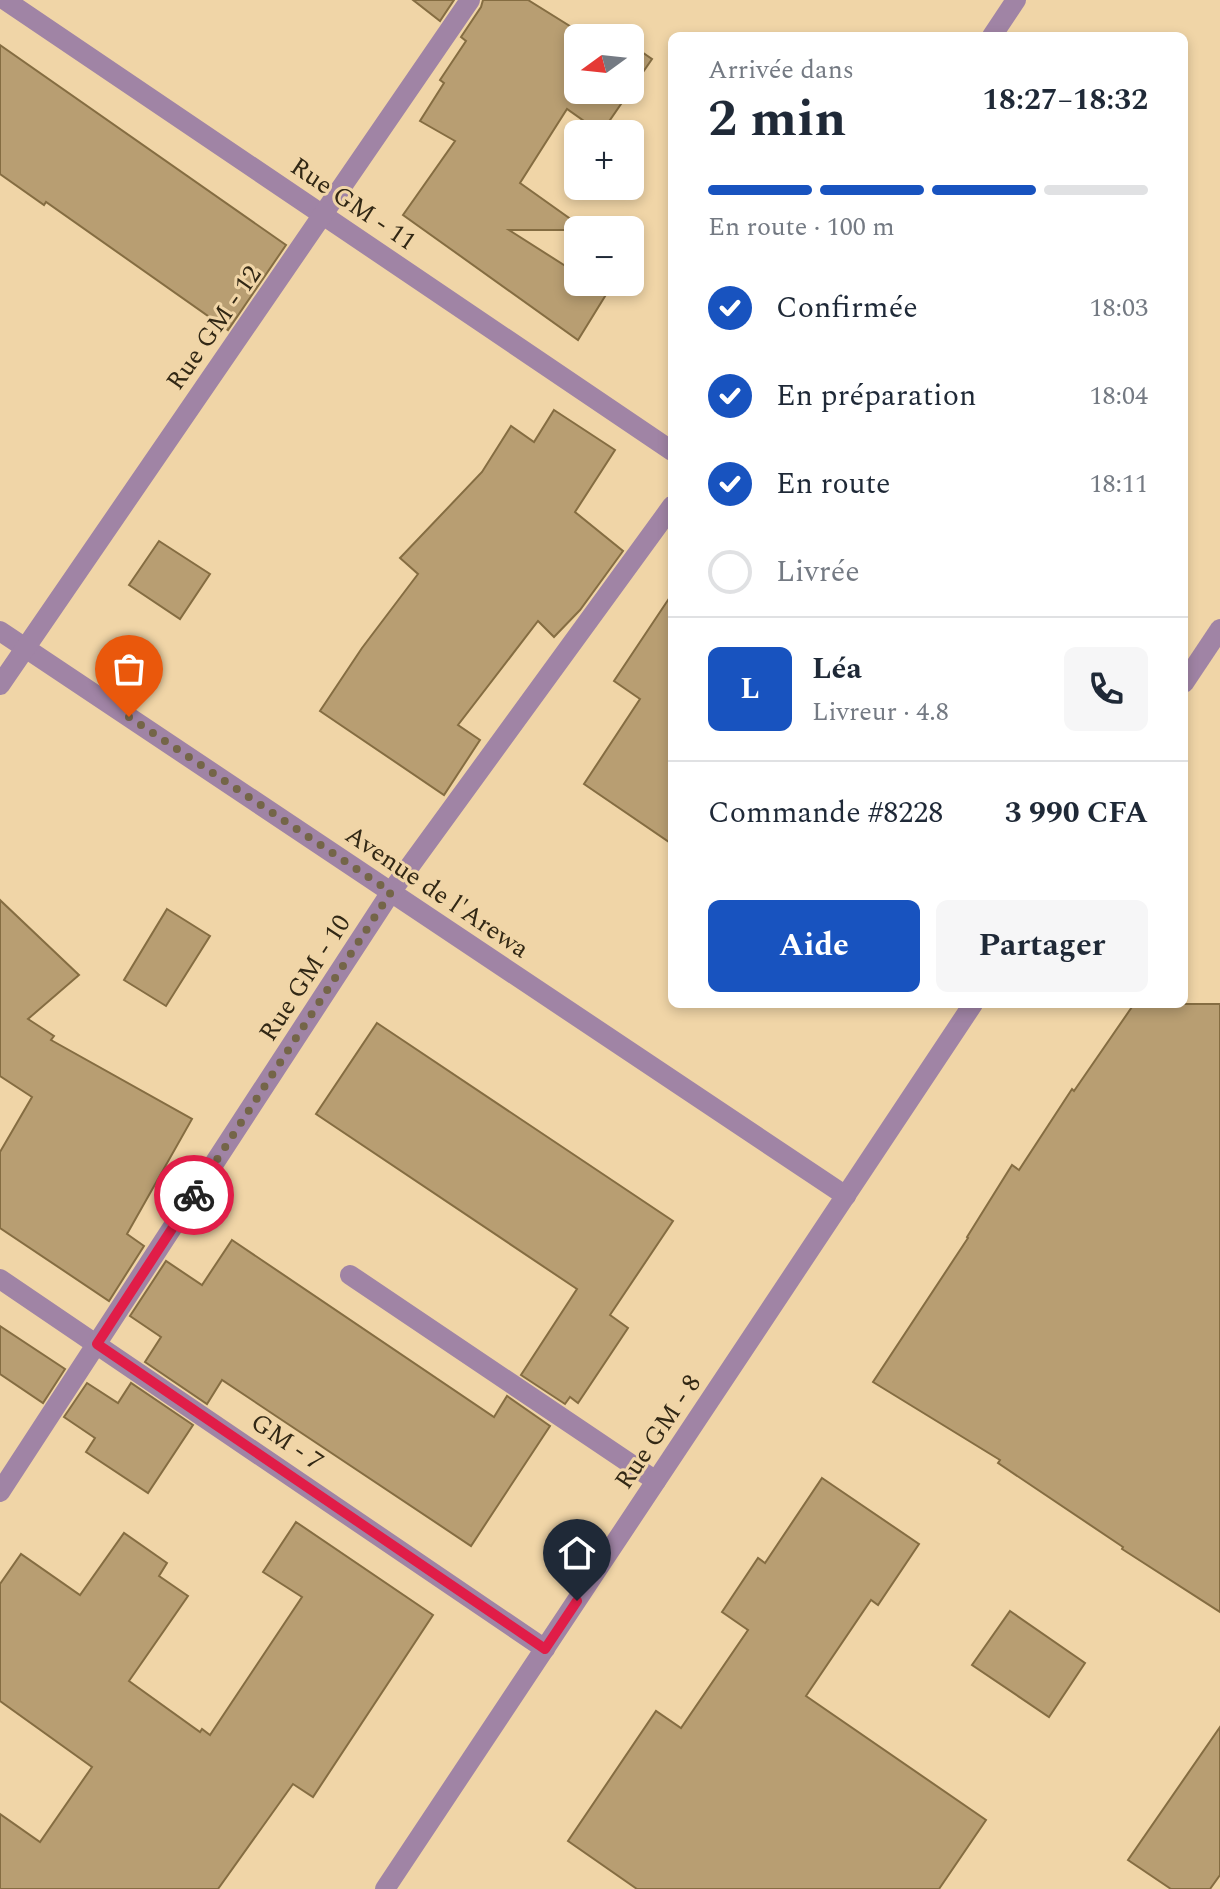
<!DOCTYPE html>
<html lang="fr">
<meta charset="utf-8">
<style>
:root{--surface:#fff;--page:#f6f6f7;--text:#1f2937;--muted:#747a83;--line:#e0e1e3;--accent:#1853bf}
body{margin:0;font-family:Spectral,serif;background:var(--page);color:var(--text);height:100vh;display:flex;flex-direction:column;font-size:30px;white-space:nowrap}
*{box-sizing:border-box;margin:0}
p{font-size:26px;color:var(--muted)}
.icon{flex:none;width:44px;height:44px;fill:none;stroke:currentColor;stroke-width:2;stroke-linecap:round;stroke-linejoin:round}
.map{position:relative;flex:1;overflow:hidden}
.drawer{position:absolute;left:668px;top:32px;width:520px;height:976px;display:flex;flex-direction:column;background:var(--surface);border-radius:12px;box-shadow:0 4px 12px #0003}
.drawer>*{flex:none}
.needle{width:52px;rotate:255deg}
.fabs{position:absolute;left:564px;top:24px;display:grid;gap:16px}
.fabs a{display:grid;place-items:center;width:80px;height:80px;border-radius:12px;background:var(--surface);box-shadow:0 4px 12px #0003;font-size:40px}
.pin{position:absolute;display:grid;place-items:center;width:68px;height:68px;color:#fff;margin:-82px -34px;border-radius:50% 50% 50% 0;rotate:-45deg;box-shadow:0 0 8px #0007}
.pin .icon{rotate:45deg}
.courier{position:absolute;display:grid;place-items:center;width:80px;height:80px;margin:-40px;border:6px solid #e11d48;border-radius:50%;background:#fff;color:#222;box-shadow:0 2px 10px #0007}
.overview em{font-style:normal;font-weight:700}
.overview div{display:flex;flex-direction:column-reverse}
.overview{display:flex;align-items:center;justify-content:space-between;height:136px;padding:0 40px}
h1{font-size:52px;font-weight:700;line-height:60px}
.bar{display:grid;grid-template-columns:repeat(4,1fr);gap:12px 8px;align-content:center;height:96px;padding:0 40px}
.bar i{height:10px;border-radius:6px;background:var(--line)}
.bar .current{background:var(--accent)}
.bar p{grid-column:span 4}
.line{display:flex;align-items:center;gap:20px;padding:0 40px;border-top:2px solid var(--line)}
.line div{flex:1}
.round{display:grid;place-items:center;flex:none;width:84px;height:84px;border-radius:12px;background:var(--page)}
ol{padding:0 40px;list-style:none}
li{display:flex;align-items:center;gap:24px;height:88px}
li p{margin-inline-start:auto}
li .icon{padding:8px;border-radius:50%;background:var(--accent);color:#fff;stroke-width:4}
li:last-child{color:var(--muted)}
li i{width:44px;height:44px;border:4px solid var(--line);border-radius:50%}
.action{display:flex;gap:16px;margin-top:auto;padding:16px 40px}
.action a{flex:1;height:92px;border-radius:12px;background:var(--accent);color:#fff;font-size:32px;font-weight:700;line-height:92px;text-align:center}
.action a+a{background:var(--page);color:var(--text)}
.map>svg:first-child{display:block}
.building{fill:#b89e72;stroke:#856d42;stroke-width:2}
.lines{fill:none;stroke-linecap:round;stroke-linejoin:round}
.service{stroke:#a084a5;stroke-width:20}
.minor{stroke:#a084a5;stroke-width:20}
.tertiary{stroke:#a084a5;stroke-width:20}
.done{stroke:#746548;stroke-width:8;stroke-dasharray:0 14.4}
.route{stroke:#e11d48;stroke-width:10}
.labels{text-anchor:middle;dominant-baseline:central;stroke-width:6;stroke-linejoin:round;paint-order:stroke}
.street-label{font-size:26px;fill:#322815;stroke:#f0d5a7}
</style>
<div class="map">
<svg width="1220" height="1889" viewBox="0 0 1220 1889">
<rect width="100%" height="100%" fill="#f0d5a7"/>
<g class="building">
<path d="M 413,0 L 454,0 L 440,21 Z"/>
<path d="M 483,0 L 528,0 L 589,38 L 578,38 L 578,90 L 630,90 L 630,44 L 652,59 L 601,133 L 567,109 L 520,183 L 586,230 L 509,230 L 578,274 L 578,282 L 591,282 L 607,293 L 578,340 L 403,215 L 455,141 L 420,121 L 444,83 L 440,80 L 466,41 L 461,37 L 481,7 Z"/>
<path d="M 605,27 L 621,38 L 598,38 Z"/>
<path d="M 0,45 L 286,245 L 228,330 L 46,202 L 44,205 L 0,174 Z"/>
<path d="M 554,410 L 615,450 L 575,512 L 623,551 L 580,610 L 554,637 L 538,621 L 458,725 L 480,740 L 444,795 L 320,711 L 362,648 L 418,574 L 400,558 L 482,472 L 511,426 L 534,442 Z"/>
<path d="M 159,541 L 210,574 L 180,619 L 129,585 Z"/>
<path d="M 672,594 L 672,844 L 584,784 L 640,699 L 614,681 Z"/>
<path d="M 0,900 L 79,975 L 28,1019 L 54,1036 L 51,1040 L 192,1119 L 127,1234 L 144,1246 L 109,1301 L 0,1228 L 0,1152 L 32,1097 L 0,1076 Z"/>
<path d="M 167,909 L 210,936 L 166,1006 L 124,980 Z"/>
<path d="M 1134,1004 L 1220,1004 L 1220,1612 L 1122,1549 L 1123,1547 L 998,1463 L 1000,1460 L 873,1382 L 968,1238 L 967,1237 L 1012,1165 L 1019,1170 L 1072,1089 L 1074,1091 Z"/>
<path d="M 377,1023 L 673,1221 L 610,1315 L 628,1328 L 578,1403 L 570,1397 L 565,1404 L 521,1375 L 577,1289 L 316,1114 Z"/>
<path d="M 232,1240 L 494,1417 L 507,1396 L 550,1426 L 471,1546 L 222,1380 L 207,1404 L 145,1362 L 161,1337 L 130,1316 L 166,1261 L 202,1285 Z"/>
<path d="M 0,1326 L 65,1369 L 43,1403 L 0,1374 Z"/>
<path d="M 87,1383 L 118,1403 L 131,1383 L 193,1425 L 148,1493 L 86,1452 L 95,1438 L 64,1417 Z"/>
<path d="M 822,1478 L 919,1544 L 878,1605 L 871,1600 L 806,1696 L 986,1820 L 939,1889 L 637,1889 L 568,1841 L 656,1711 L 681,1728 L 748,1630 L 722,1612 L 758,1558 L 765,1563 Z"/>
<path d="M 296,1522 L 433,1615 L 313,1797 L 293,1784 L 218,1889 L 0,1889 L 0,1814 L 40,1842 L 92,1767 L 0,1701 L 0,1584 L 21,1554 L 80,1595 L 124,1533 L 167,1563 L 159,1576 L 188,1596 L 129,1681 L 200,1732 L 202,1729 L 210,1735 L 302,1597 L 263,1572 Z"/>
<path d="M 1010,1611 L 1085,1663 L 1049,1717 L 972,1665 Z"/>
<path d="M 1220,1727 L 1220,1875 L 1210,1889 L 1171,1889 L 1128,1860 Z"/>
</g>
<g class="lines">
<path class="service" d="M 350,1275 L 656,1481"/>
<g class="minor">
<path d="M 5,0 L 672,451"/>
<path d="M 992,36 L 1016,0"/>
<path d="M 0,631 L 846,1196"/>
<path d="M 0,685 L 470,0"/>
<path d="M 0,1279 L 545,1649"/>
<path d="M 0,1492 L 391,892 L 672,506"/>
</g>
<g class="tertiary">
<path d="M 1184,683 L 1220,629"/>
<path d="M 385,1889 L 973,1004"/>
</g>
</g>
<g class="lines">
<path class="done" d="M 129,717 L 391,892 L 194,1195"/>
<path class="route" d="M 194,1195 L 97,1344 L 545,1649 L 577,1601"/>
</g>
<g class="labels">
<g class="street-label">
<text transform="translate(353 204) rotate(34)">Rue GM - 11</text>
<text transform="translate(214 328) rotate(-55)">Rue GM - 12</text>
<text transform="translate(437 892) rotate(34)">Avenue de l'Arewa</text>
<text transform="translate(305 978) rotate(-57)">Rue GM - 10</text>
<text transform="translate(658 1432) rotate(-56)">Rue GM - 8</text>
<text transform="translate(287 1442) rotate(34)">GM - 7</text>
</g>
</g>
</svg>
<div class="fabs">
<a><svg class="needle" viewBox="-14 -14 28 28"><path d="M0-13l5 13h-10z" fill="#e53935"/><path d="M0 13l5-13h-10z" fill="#747a83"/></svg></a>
<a>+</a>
<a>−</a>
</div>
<div class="pin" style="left:129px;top:717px;background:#ea580c"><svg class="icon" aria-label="bag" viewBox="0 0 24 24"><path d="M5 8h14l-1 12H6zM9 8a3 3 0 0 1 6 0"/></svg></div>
<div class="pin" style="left:577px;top:1601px;background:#1f2937"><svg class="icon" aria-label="home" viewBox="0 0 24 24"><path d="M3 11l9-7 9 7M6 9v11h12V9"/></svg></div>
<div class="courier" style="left:194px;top:1195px"><svg class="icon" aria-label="bike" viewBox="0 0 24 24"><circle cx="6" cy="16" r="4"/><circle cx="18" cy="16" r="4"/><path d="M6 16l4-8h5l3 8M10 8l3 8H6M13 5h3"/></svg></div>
<section class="drawer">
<div class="overview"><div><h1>2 min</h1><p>Arrivée dans</p></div><em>18:27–18:32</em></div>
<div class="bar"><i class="current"></i><i class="current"></i><i class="current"></i><i></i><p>En route · 100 m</p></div>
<ol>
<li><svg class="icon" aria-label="check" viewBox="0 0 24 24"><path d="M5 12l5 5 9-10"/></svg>Confirmée<p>18:03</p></li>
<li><svg class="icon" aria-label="check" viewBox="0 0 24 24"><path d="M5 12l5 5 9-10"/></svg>En préparation<p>18:04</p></li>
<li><svg class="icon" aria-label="check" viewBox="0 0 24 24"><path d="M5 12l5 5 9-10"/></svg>En route<p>18:11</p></li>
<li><i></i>Livrée</li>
</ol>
<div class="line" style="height:144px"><b class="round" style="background:var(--accent);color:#fff">L</b><div><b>Léa</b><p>Livreur · 4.8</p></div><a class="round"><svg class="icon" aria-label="phone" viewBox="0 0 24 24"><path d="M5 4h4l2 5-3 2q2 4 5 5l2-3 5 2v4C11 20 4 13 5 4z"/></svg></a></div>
<div class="line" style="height:104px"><div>Commande #8228</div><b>3 990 CFA</b></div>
<div class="action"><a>Aide</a><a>Partager</a></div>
</section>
</div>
